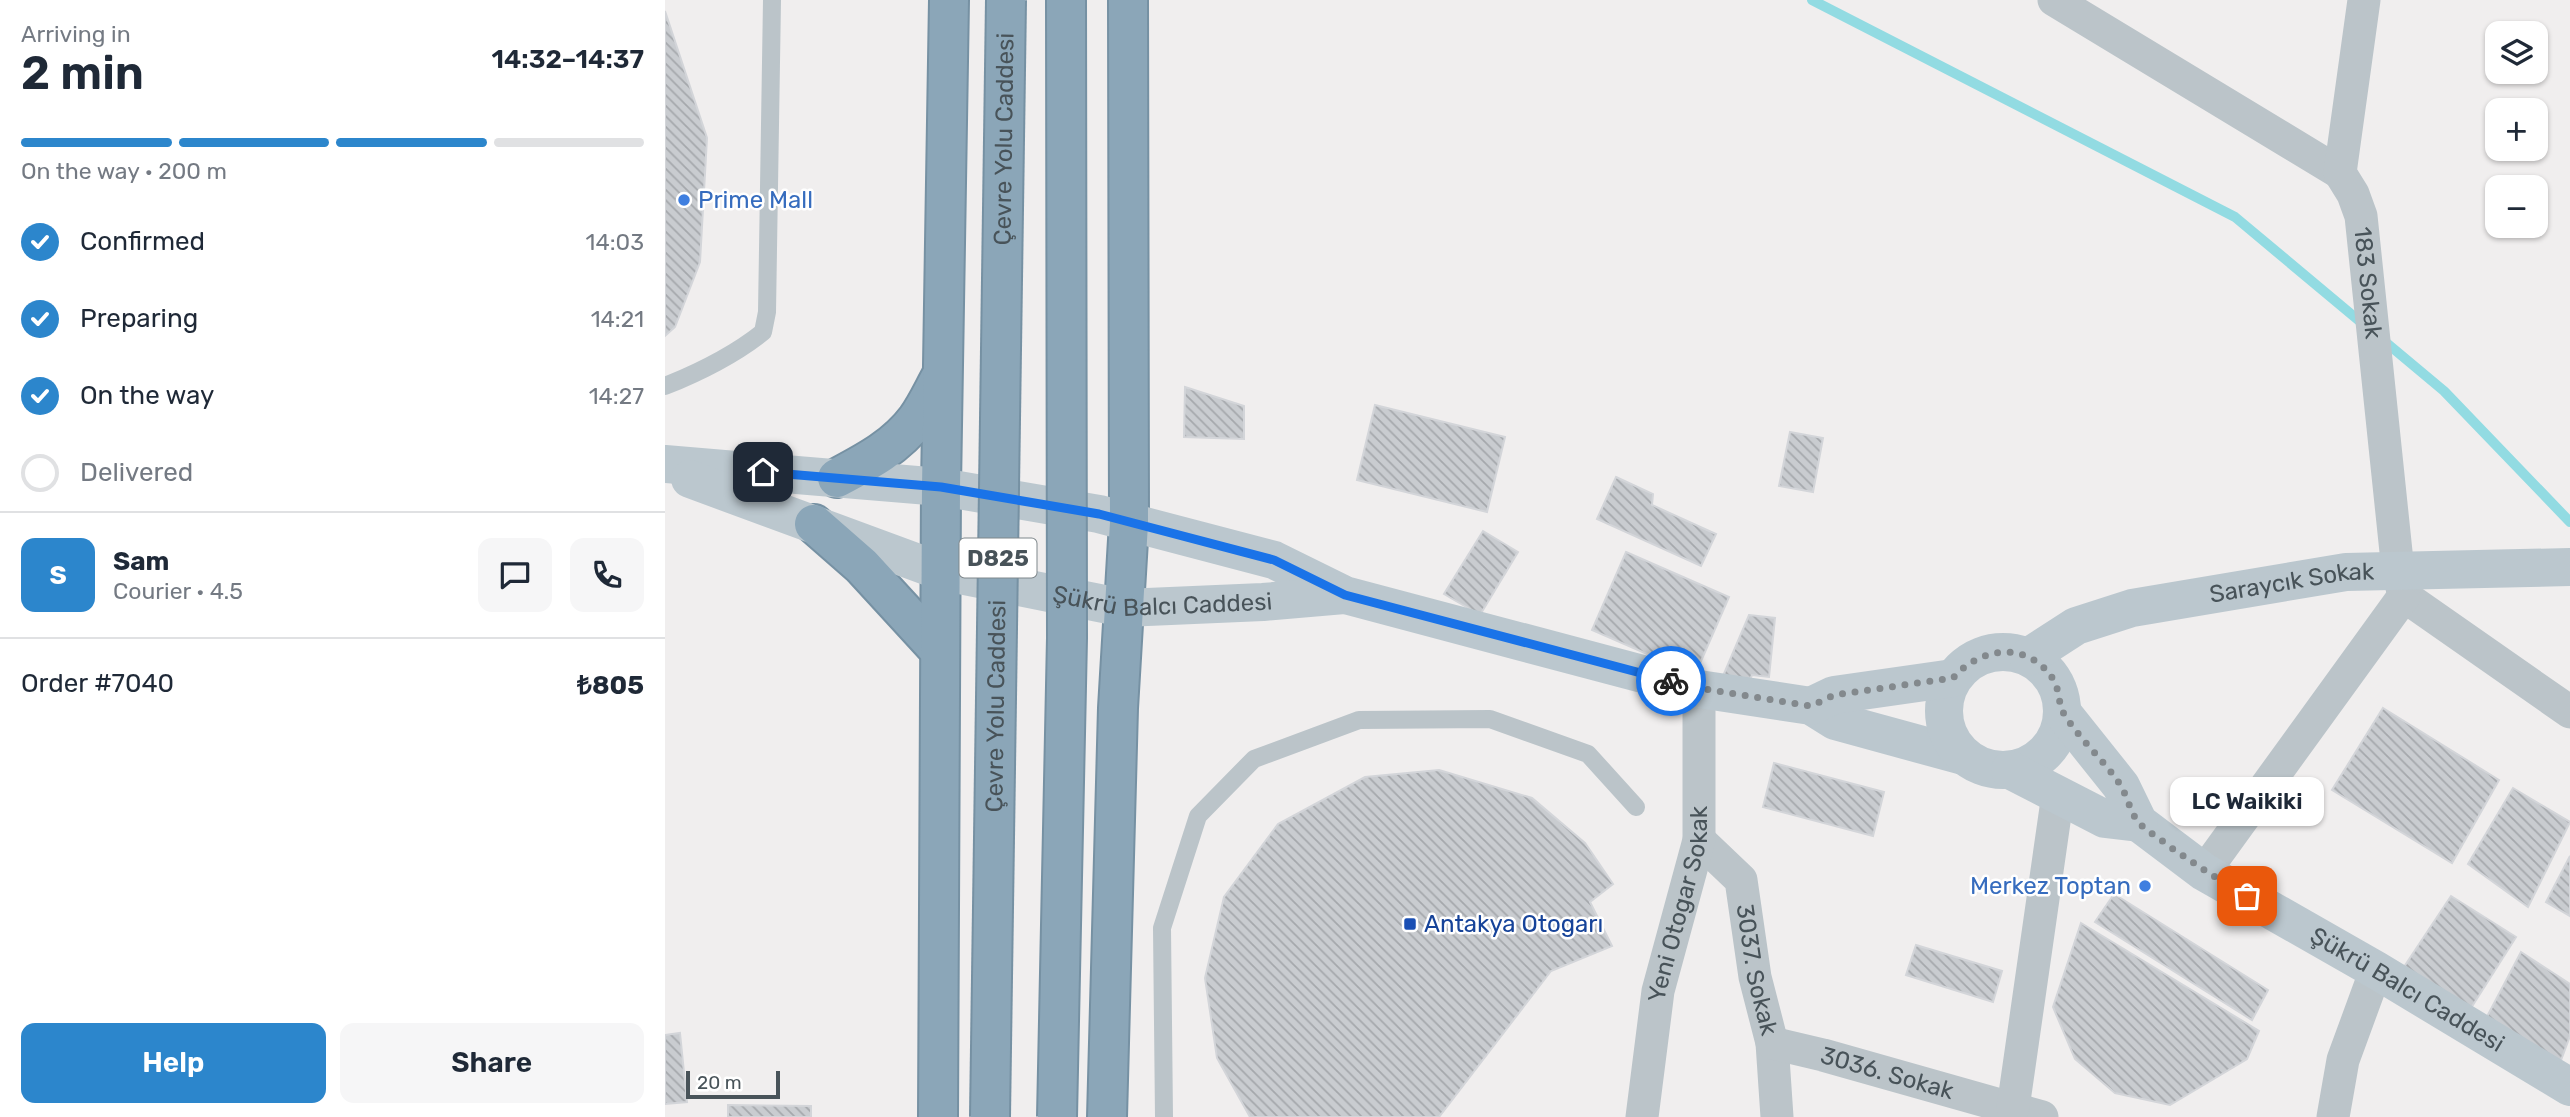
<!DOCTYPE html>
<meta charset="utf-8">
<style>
:root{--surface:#fff;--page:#f6f6f7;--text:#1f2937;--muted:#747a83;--line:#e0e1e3;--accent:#2c86cc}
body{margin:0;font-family:Rubik,sans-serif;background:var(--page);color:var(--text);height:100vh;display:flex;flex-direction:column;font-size:26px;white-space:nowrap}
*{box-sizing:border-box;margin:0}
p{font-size:23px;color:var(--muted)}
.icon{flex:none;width:38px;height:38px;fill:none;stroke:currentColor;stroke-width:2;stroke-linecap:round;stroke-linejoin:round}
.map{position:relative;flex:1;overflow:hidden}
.panel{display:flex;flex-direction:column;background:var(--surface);width:665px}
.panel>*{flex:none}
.buttons{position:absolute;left:1820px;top:21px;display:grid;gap:14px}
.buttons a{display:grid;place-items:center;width:63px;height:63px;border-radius:14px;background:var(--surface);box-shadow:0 2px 5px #0004;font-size:35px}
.scale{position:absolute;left:21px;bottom:18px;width:94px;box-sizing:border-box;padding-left:7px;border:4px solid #485359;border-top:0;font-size:19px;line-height:24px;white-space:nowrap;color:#485359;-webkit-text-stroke:5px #fff;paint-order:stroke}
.pin{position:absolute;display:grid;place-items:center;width:60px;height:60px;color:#fff;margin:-30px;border-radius:14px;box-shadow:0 4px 10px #0006}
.courier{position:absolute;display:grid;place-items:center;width:70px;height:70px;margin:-35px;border:5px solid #1a73e8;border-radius:50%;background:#fff;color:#222;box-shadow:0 2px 9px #0007}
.bubble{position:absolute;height:49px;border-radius:14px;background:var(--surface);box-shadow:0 2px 5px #0004;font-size:23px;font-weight:600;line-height:49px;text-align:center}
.headline em{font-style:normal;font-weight:600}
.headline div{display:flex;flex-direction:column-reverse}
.headline{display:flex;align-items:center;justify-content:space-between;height:119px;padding:0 21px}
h1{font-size:46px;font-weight:600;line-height:52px}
.bar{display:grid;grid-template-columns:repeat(4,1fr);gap:10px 7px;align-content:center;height:84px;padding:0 21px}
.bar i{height:9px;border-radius:5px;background:var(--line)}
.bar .on{background:var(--accent)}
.bar p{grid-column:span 4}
.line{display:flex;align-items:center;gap:18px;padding:0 21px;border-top:2px solid var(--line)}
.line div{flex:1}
.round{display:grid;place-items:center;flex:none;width:74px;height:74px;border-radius:14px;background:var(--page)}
ol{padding:0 21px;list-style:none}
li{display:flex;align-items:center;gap:21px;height:77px}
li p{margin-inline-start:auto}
li .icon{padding:7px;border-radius:50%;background:var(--accent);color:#fff;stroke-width:4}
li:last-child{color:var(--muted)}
li i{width:38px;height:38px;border:4px solid var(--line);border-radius:50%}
.button{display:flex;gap:14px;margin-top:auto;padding:14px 21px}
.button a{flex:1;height:80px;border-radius:14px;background:var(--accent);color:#fff;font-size:28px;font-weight:600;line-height:80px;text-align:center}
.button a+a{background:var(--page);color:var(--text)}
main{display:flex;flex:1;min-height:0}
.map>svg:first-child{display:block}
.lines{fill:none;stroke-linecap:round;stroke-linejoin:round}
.stream{stroke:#92dbe2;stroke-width:10}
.building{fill:url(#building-back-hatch);stroke:#d3d5d9;stroke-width:2}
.highway-casing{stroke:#7691a3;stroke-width:42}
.lane{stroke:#bbc4c9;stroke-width:18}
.street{stroke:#bbc4c9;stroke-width:33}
.secondary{stroke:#bbc7ce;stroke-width:38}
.highway{stroke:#8ba6b8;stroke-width:38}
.highway-bridge-casing{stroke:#7691a3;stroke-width:42;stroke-linecap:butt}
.highway-bridge{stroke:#8ba6b8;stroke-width:38}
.done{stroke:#83898d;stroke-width:7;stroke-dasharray:0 12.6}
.route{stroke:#1a73e8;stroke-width:9}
.shop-dot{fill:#3f7fe0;stroke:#fff;stroke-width:2.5}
.transit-dot{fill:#1a4fb4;stroke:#fff;stroke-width:2.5}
.labels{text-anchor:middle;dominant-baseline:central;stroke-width:5;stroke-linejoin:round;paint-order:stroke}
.shield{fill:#fff;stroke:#7f878b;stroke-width:2}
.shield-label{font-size:23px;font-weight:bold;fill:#485359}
.street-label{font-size:24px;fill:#485359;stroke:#fff}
.shop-label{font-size:24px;fill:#366cbe;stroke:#fff;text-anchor:start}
.transit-label{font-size:24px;fill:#164399;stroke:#fff;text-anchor:start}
</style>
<main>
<section class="panel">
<div class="headline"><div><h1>2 min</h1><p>Arriving in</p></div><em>14:32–14:37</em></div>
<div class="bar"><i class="on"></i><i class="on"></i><i class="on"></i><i></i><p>On the way · 200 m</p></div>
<ol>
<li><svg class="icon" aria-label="check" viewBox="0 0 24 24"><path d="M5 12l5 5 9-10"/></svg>Confirmed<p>14:03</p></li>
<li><svg class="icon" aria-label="check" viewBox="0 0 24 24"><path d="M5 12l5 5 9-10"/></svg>Preparing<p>14:21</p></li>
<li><svg class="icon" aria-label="check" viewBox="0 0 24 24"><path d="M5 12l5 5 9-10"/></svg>On the way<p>14:27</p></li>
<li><i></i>Delivered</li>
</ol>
<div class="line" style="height:126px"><b class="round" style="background:var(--accent);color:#fff">S</b><div><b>Sam</b><p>Courier · 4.5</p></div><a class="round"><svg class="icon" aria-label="chat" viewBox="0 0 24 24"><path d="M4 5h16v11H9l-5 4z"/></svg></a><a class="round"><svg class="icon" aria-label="phone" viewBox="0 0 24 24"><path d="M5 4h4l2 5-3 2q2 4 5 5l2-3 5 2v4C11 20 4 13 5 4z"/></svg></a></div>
<div class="line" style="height:91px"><div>Order #7040</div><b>₺805</b></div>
<div class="button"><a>Help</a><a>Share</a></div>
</section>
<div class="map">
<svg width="1905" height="1117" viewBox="0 0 1905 1117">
<defs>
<pattern id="building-back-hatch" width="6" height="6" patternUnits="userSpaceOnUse" patternTransform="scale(1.75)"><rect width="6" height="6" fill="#c9ccd0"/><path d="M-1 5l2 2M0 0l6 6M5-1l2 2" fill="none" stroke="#a5a8ac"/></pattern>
</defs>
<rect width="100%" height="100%" fill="#f0eeee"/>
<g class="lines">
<g class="stream">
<path d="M 1147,0 L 1570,217 L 1698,324"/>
<path d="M 1718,340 L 1779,391 L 1905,522"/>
</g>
</g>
<g class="building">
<path d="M 0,11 L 42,138 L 35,262 L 10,327 L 0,336 Z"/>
<path d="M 520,387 L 579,406 L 579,439 L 519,437 Z"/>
<path d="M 710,405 L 840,437 L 822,512 L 692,480 Z"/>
<path d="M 1125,432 L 1158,438 L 1148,492 L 1114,486 Z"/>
<path d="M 951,477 L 988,494 L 987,505 L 1051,534 L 1036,566 L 932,519 Z"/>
<path d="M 818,531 L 853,552 L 815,615 L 779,594 Z"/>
<path d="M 961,552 L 1064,597 L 1030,675 L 927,630 Z"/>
<path d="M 1084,615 L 1110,618 L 1104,677 L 1087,675 L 1082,686 L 1058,676 Z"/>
<path d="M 1718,708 L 1834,780 L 1787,863 L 1667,790 Z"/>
<path d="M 1109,763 L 1219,792 L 1208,836 L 1098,807 Z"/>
<path d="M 774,770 L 867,798 L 920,843 L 948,884 L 925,902 L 947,946 L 886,971 L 774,1117 L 585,1117 L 552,1058 L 540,978 L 559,897 L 613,824 L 700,777 Z"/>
<path d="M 1848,788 L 1905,822 L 1863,907 L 1803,864 Z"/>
<path d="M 1905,856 L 1905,916 L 1881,902 Z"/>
<path d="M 1449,894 L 1603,990 L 1587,1020 L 1430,922 Z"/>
<path d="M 1786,896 L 1851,937 L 1801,1016 L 1733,976 Z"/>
<path d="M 1416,923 L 1594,1031 L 1582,1059 L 1505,1105 L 1450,1093 L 1410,1059 L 1388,1007 Z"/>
<path d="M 1251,945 L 1337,971 L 1328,1002 L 1241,975 Z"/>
<path d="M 1856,952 L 1905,984 L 1905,1036 L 1892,1071 L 1816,1028 Z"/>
<path d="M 15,1033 L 22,1102 L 0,1104 L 0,1035 Z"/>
<path d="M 63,1105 L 146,1106 L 146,1117 L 63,1117 Z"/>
</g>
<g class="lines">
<defs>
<g id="highway">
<path d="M 172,478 C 202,462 231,447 252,419 C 262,405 269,389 277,375"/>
<path d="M 149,524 L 197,566 L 275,651"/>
<path d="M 273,1117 L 276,487 L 284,0"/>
<path d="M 442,1117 L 453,708 L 464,523 L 463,0"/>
</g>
</defs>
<use href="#highway" class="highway-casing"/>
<g class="lane">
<path d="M 0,386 C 35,372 68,356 98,332 L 102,312 L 107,0"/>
<path d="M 499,1117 L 497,928 L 533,816 L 589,759 L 694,720 L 825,719 L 923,754 L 971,807"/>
</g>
<g class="street">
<path d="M 1389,0 L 1675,173"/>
<path id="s1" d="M 1699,0 L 1675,173 L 1688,194 L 1696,216 L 1733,571 L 1739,596 L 1905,712"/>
<path id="s2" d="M 1034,840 L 1076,880 L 1090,977 L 1107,1043 L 1112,1117"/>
<path d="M 1539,872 L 1739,596"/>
<path id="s3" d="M 1107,1043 L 1158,1055 L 1377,1117"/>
<path d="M 1348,1108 L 1393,794"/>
<path id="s4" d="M 977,1117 L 993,991 L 1034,840 L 1034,689"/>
<path d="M 1668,1117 L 1678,1060 L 1711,970"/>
</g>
<g class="secondary">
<path d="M 0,464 L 276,487 L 434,514 L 609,560 L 680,595 L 1034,689 L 1146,706 L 1170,721 L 1298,756"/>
<path id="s5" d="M 25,479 L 275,571 L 459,608 L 598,602 L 679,595"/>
<circle cx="1338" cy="711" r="59"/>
<path id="s6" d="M 1363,657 L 1411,626 L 1467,608 L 1681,572 L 1905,567"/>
<path d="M 1146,706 L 1169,695 L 1288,678"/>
<path id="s7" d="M 1397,712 L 1456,786 L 1474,823 L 1539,872 L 1711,970 L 1905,1087"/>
<path d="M 1345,770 L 1440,819 L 1474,823"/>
</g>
<use href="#highway" class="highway"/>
<defs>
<g id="highway-bridge">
<path id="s8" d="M 325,1117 L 341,0"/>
<path d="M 392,1117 L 402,638 L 401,0"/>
</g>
</defs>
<use href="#highway-bridge" class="highway-bridge-casing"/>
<use href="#highway-bridge" class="highway-bridge"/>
</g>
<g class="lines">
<path class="done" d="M 1006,681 L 1034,688 L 1146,706 L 1169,695 L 1288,678 C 1315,647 1363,640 1388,679 C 1395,690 1393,704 1399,714 C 1415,740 1440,761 1456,786 C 1463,798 1466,815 1475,824 C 1483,832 1493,837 1501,844 C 1528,863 1554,880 1582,896"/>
<path class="route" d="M 98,472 L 276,487 L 434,514 L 609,560 L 680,595 L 1006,681"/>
</g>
<g class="shop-dot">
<circle cx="19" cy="200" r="7"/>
<circle cx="1480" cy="886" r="7"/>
</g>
<rect class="transit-dot" x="738" y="917" width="14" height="14" rx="3.5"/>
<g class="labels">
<rect class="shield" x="294.5" y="538.5" width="77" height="39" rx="5"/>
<g class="shield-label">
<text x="333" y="558">D825</text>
</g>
<g class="street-label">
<text stroke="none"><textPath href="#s8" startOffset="978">Çevre Yolu Caddesi</textPath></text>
<text stroke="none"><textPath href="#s1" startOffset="290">183 Sokak</textPath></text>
<text stroke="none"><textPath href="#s6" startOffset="278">Saraycık Sokak</textPath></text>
<text stroke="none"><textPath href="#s5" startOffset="492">Şükrü Balcı Caddesi</textPath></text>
<text stroke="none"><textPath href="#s8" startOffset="411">Çevre Yolu Caddesi</textPath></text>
<text stroke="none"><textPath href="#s4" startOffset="217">Yeni Otogar Sokak</textPath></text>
<text stroke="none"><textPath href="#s2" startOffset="149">3037. Sokak</textPath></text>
<text stroke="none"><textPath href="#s7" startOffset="452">Şükrü Balcı Caddesi</textPath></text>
<text stroke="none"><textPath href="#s3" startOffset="119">3036. Sokak</textPath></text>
</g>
<g class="shop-label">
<text x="33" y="200">Prime Mall</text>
<text x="1466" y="886" text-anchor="end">Merkez Toptan</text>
</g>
<g class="transit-label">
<text x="759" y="924">Antakya Otogarı</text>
</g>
</g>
</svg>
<div class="buttons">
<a><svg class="icon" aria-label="layers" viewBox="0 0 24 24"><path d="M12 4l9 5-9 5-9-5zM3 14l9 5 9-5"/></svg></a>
<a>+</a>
<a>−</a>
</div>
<div class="scale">20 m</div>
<div class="pin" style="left:1582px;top:896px;background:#ea580c"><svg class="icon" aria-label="bag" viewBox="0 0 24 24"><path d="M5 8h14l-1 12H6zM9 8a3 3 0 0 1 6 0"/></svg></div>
<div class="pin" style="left:98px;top:472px;background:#1f2937"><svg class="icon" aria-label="home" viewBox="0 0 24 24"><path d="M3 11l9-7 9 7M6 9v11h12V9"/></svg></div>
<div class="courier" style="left:1006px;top:681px"><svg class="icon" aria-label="bike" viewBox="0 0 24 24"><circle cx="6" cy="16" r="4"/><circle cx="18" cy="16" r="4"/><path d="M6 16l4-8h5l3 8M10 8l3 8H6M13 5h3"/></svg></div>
<div class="bubble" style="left:1505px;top:777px;width:154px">LC Waikiki</div>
</div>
</main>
